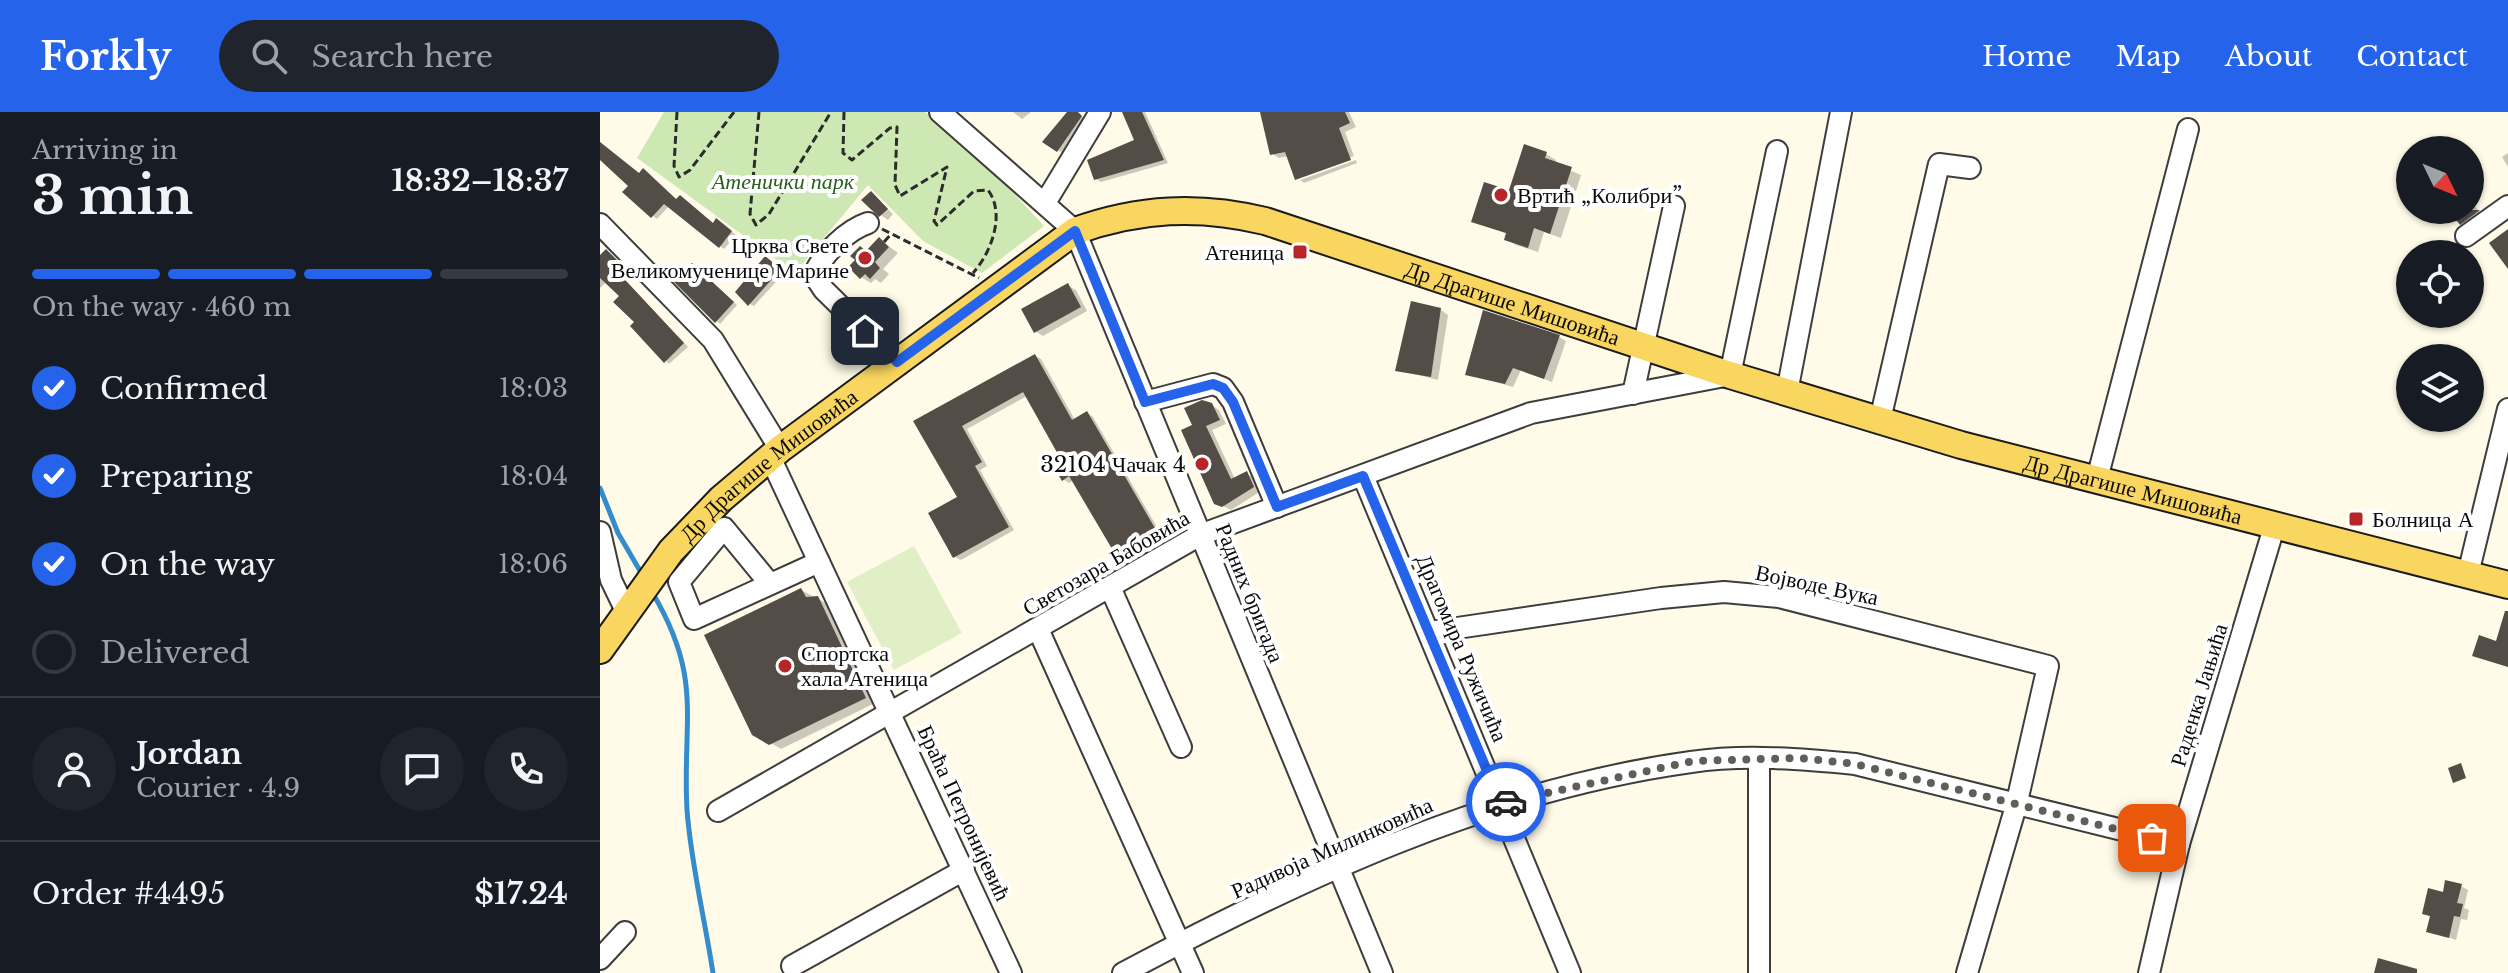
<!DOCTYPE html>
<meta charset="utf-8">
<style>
:root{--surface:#171b24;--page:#20242c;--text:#f1f3f6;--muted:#9ea1a6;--line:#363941;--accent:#2563eb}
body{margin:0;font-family:"Libre Baskerville",serif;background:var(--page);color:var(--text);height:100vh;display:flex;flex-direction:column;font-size:30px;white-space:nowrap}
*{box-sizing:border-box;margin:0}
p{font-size:26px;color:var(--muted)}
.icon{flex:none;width:44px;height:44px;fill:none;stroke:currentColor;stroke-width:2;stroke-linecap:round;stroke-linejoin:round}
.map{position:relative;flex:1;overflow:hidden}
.side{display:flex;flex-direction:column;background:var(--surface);width:600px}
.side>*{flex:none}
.needle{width:52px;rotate:133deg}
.buttons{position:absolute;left:1796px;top:24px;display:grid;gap:16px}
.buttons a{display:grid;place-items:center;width:88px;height:88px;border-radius:50%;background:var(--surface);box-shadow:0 2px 6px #0004;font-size:40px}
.pin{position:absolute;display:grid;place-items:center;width:68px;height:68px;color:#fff;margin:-34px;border-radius:16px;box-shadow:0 4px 12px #0006}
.courier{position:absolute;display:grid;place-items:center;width:80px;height:80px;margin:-40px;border:6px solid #2563eb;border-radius:50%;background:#fff;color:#222;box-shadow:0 2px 10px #0007}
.overview em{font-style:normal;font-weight:800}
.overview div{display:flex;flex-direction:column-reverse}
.overview{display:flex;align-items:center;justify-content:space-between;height:136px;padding:0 32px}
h1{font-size:52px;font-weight:800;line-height:60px}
.bar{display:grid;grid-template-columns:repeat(4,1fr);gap:12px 8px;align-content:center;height:96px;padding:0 32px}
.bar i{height:10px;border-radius:6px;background:var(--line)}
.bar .on{background:var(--accent)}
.bar p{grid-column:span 4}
.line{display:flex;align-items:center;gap:20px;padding:0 32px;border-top:2px solid var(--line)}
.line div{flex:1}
.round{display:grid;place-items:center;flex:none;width:84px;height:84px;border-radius:42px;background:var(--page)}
ol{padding:0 32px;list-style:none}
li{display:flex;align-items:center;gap:24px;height:88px}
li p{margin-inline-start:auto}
li .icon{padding:8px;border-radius:50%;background:var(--accent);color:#fff;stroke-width:4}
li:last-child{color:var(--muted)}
li i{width:44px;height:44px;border:4px solid var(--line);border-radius:50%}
header{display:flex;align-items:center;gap:48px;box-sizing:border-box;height:112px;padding:0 40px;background:var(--accent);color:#fff}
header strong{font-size:38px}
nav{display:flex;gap:44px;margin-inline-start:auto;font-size:28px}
.search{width:560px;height:72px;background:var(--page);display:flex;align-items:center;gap:20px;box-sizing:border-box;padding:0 28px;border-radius:44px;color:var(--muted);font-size:30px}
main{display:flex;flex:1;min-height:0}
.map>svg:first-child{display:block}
.green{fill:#cde8b3}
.pitch{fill:#e0efc5}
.shadow{fill:#0003}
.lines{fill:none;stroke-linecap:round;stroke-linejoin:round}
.stream{stroke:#358ccc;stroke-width:5}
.building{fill:#534c47}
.minor-casing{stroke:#3d3d3d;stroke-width:24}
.major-casing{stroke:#1b1b1b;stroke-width:30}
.path{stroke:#2c2c2c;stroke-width:3;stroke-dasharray:8 4;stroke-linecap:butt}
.minor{stroke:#fff;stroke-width:20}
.major{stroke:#f8d65f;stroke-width:26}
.done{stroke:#605e58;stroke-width:8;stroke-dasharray:0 14.4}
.route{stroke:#2563eb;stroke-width:10}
.poi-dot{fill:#b82528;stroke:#fff;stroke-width:3}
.labels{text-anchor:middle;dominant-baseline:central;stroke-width:8;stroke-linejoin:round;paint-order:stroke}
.park-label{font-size:22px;font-style:italic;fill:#29601c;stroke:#fff}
.poi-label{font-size:22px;fill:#0a0a0a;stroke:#fff;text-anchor:start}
.street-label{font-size:22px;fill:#0a0a0a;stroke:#fff}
</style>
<header>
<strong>Forkly</strong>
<div class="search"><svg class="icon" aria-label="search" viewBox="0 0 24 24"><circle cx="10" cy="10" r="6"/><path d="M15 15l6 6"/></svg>Search here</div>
<nav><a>Home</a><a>Map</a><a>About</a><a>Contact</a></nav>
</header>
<main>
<section class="side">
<div class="overview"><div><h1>3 min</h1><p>Arriving in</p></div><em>18:32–18:37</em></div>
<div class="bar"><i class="on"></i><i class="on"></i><i class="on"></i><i></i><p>On the way · 460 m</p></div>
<ol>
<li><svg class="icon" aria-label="check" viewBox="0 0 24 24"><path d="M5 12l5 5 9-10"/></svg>Confirmed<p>18:03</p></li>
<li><svg class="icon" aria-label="check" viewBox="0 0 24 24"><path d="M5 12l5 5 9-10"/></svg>Preparing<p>18:04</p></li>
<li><svg class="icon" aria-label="check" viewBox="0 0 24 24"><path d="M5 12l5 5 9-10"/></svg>On the way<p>18:06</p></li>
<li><i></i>Delivered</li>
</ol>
<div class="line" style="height:144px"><a class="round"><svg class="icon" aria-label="person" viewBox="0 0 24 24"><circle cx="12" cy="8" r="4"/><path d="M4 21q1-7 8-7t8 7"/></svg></a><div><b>Jordan</b><p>Courier · 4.9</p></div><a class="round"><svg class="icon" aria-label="chat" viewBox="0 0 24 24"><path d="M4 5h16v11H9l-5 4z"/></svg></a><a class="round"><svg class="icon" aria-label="phone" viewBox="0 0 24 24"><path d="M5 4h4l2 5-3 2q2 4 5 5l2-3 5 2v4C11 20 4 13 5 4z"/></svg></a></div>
<div class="line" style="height:104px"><div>Order #4495</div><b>$17.24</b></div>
</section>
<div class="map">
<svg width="1908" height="861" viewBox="0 0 1908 861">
<rect width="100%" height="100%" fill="#fffbe8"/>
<path class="green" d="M 64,0 L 325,0 L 359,22 L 444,114 L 382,161 L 323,129 L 268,73 L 195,161 L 37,46 Z"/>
<path class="pitch" d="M 314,434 L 362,521 L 294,558 L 247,470 Z"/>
<g class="shadow">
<path d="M 413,0 L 431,0 L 422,7 Z"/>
<path d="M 469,0 L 477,0 L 486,8 L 462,41 L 445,29 Z"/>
<path d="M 524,0 L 545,0 L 568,51 L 501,70 L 496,67 L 537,30 Z"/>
<path d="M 668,0 L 749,0 L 756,15 L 745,20 L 754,44 L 699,64 L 699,68 L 689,44 L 679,46 L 672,42 Z"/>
<path d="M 0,30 L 40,63 L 114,113 L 121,111 L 136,123 L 124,137 L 69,94 L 57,107 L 53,104 L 30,74 L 0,46 Z"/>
<path d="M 1908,41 L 1908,55 L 1902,45 Z"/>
<path d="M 946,42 L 956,48 L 955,52 L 981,63 L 961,126 L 944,120 L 938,140 L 916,133 L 906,127 L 908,122 L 873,109 L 910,81 Z"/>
<path d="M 756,48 L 757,51 L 704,71 L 700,68 Z"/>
<path d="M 271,81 L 293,102 L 288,108 L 281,103 Z"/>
<path d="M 1870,87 L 1881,102 L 1865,114 L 1851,98 L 1870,98 Z"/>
<path d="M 280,128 L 298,141 L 283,157 L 289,162 L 281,171 L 275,167 L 271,171 L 261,165 L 268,140 Z"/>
<path d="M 11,142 L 23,154 L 0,176 L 0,146 Z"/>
<path d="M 170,149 L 184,161 L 154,194 L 150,192 Z"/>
<path d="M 97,156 L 137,193 L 120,212 L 77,170 Z"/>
<path d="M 468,174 L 476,178 L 487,199 L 443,224 L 435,219 Z"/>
<path d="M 31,175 L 88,235 L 69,252 L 36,210 Z"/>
<path d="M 841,198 L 848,203 L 838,268 L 798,258 Z"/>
<path d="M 959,225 L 966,229 L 952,270 L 921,258 L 913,275 L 867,262 Z"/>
<path d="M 435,244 L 441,247 L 475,308 L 487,301 L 493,305 L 561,422 L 522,444 L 516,441 L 474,368 L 469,371 L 463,367 L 461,345 L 427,284 L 367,317 L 387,354 L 380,358 L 414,418 L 361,448 L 355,445 L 360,385 L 316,310 Z"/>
<path d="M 611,293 L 619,298 L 626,312 L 612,318 L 635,367 L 647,362 L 655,366 L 661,379 L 631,398 L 615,390 L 594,314 Z"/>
<path d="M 201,478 L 228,492 L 275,591 L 181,637 L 154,621 Z"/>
<path d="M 1861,774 L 1868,778 L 1864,796 L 1869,798 L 1867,808 L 1861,807 L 1856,828 L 1829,819 L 1832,806 L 1824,801 L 1844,782 Z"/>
</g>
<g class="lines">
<g class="stream">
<path d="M 0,376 L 18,421 L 43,464"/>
<path d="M 52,480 C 104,567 82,607 87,698 C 91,752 105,808 113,861"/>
</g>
</g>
<g class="building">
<path d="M 467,0 L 478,0 L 482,4 L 457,40 L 442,30 Z"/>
<path d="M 522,0 L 542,0 L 564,48 L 494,68 L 487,48 L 534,28 Z"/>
<path d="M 660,0 L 745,0 L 750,11 L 739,16 L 751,48 L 695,68 L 685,40 L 670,43 Z"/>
<path d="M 0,30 L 39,61 L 43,56 L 76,87 L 80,83 L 113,111 L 116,106 L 132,119 L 119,136 L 64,92 L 51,106 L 22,80 L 28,74 L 0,48 Z"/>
<path d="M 924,32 L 947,40 L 945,46 L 972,55 L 950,122 L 934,116 L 928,136 L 904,128 L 906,121 L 871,110 L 884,70 L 909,78 Z"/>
<path d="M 271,79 L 288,97 L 279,105 L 261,88 Z"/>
<path d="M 1849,98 L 1880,98 L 1860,113 Z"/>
<path d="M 1908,117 L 1908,157 L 1889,131 Z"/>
<path d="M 279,125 L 289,135 L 275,150 L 280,156 L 270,167 L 265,162 L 260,167 L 248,155 L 255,148 L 250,144 L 260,134 L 266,139 Z"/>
<path d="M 6,137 L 20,151 L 15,157 L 84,231 L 64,251 L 30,214 L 34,210 L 13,190 L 19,184 L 0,166 L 0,143 Z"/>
<path d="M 165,144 L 181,157 L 148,194 L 135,180 Z"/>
<path d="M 92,151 L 134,190 L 115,211 L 74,170 Z"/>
<path d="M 468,171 L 481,195 L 434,221 L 421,197 Z"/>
<path d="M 811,189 L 841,196 L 831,265 L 795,259 Z"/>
<path d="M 883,198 L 960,223 L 944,267 L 913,256 L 905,272 L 865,263 Z"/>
<path d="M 435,242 L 472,308 L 487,299 L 556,418 L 515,442 L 469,364 L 462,369 L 450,349 L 459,344 L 423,280 L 362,314 L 382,350 L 375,354 L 409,415 L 353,446 L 328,401 L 357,385 L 313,309 Z"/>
<path d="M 602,288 L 612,291 L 620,308 L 606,314 L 631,367 L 647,359 L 654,375 L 622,395 L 614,392 L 581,318 L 592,313 L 584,296 Z"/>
<path d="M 201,476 L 206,485 L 218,484 L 266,586 L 169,633 L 152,623 L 104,523 Z"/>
<path d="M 1905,499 L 1908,499 L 1908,555 L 1872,544 L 1879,523 L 1896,529 Z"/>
<path d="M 1861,651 L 1866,666 L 1853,671 L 1848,656 Z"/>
<path d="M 1845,768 L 1862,772 L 1857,791 L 1863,792 L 1860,805 L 1854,804 L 1849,826 L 1826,820 L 1830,804 L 1822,802 L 1828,776 L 1843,780 Z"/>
<path d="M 1778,846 L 1817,857 L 1817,861 L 1774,861 Z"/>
</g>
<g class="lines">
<defs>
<g id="minor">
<path d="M 340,0 L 475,119 L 782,861"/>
<path d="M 445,91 L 500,0"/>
<path d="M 268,111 C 247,118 222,142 214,163 L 224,178 L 297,250"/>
<path d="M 0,112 L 113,228 L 180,337"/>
<path d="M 1866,124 L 1908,94"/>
<path d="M 1187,280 L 1241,0"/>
<path d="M 1033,282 L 1074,94"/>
<path d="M 545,290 L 613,272 L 623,276 L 633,290 L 677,395"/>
<path d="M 1280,308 L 1339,52 L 1370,56"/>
<path d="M 170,345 L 411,861"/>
<path d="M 763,364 L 970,861"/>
<path d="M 1497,367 L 1588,17"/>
<path d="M 0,420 L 11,468 L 26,499"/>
<path d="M 1868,462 L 1908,297"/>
<path d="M 170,472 L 124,416 L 79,470 L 94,507 L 219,450"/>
<path d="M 510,475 L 581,635"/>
<path d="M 438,517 L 593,861"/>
<path d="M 830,520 L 1061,486 L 1124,480 L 1179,485 L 1448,554 L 1416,694 L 1367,861"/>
<path d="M 118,699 L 600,423 L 931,301 L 1130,263 L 1177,39"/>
<path d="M 0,847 L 25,820"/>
<path d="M 192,854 L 364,758"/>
<path d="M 523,861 C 702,766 888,678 1091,650 C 1145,642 1202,647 1255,652 L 1579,732"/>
<path d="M 1159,861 L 1159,647"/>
<path d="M 1549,861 L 1579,732 L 1675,412"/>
</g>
<g id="major">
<path id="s1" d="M 0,538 L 71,439 L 121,387 L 180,337 L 475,119 C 539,96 599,93 665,109 L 1130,263 L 1361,333 L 1908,473"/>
</g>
</defs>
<use href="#minor" class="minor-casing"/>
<use href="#major" class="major-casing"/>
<g class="path">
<path d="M 77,0 L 74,54 L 79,65 L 90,58 L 134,0"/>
<path d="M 159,0 L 150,102 L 156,113 L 169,102 L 231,0"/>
<path d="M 244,0 L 243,41 L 252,48 L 290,16 L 297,15 L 295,73 L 300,84 L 347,55 L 334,109 L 337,113 L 374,79 L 388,78 C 406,102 391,141 373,161"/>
<path d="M 282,117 L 379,166"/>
<path d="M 284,130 L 292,121"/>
</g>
<use href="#minor" class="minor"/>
<use href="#major" class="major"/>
</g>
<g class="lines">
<path class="done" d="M 906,690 L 1093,649 L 1200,646 L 1255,652 L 1552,726"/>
<path class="route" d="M 265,219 L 297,250 L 475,119 L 545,290 L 613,272 L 623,276 L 633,290 L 677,395 L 763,364 L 901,692 L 906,690"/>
</g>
<g class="poi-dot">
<circle cx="901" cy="83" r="8"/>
<rect x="692" y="132" width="16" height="16" rx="4"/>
<circle cx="265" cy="146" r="8"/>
<circle cx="602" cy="352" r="8"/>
<rect x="1748" y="399" width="16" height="16" rx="4"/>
<circle cx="185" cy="554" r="8"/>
</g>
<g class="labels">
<g class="park-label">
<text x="183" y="69">Атенички парк</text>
</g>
<g class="poi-label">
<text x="917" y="83">Вртић „Колибри”</text>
<text x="249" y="133" text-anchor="end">Црква Свете<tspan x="249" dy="25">Великомученице Марине</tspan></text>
<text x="684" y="140" text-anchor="end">Атеница</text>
<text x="586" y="352" text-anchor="end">32104 Чачак 4</text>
<text x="1772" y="407">Болница А</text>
<text x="201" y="541">Спортска<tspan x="201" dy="25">хала Атеница</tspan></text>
</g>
<g class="street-label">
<text stroke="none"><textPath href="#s1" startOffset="1092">Др Драгише Мишовића</textPath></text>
<text stroke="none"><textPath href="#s1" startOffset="252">Др Драгише Мишовића</textPath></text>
<text stroke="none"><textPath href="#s1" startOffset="1740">Др Драгише Мишовића</textPath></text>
<text transform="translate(506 451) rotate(-30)">Светозара Бабовића</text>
<text transform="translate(1217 473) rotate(12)">Војводе Вука</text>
<text transform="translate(650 481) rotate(68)">Радних бригада</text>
<text transform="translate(862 536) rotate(67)">Драгомира Ружичића</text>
<text transform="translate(1599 583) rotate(-73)">Раденка Јањића</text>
<text transform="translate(364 701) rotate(65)">Браћа Петронијевић</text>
<text transform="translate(732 736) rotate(-24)">Радивоја Милинковића</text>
</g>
</g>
</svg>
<div class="buttons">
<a><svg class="needle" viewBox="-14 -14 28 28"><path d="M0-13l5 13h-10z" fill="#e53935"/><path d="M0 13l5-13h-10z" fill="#9ea1a6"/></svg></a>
<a><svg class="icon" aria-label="locate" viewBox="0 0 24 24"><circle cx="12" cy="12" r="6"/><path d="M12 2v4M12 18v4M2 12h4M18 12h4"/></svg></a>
<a><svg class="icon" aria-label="layers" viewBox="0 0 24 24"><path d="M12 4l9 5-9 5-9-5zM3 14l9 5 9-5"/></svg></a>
</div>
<div class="pin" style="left:1552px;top:726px;background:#ea580c"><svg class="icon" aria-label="bag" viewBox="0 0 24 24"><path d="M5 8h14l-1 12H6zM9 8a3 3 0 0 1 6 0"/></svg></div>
<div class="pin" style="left:265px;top:219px;background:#1f2937"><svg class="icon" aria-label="home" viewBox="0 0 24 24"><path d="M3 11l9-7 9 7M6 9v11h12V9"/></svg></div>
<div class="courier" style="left:906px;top:690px"><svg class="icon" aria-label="car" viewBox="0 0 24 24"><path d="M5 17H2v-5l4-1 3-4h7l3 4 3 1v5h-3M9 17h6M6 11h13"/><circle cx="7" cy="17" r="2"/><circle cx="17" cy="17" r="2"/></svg></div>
</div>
</main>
